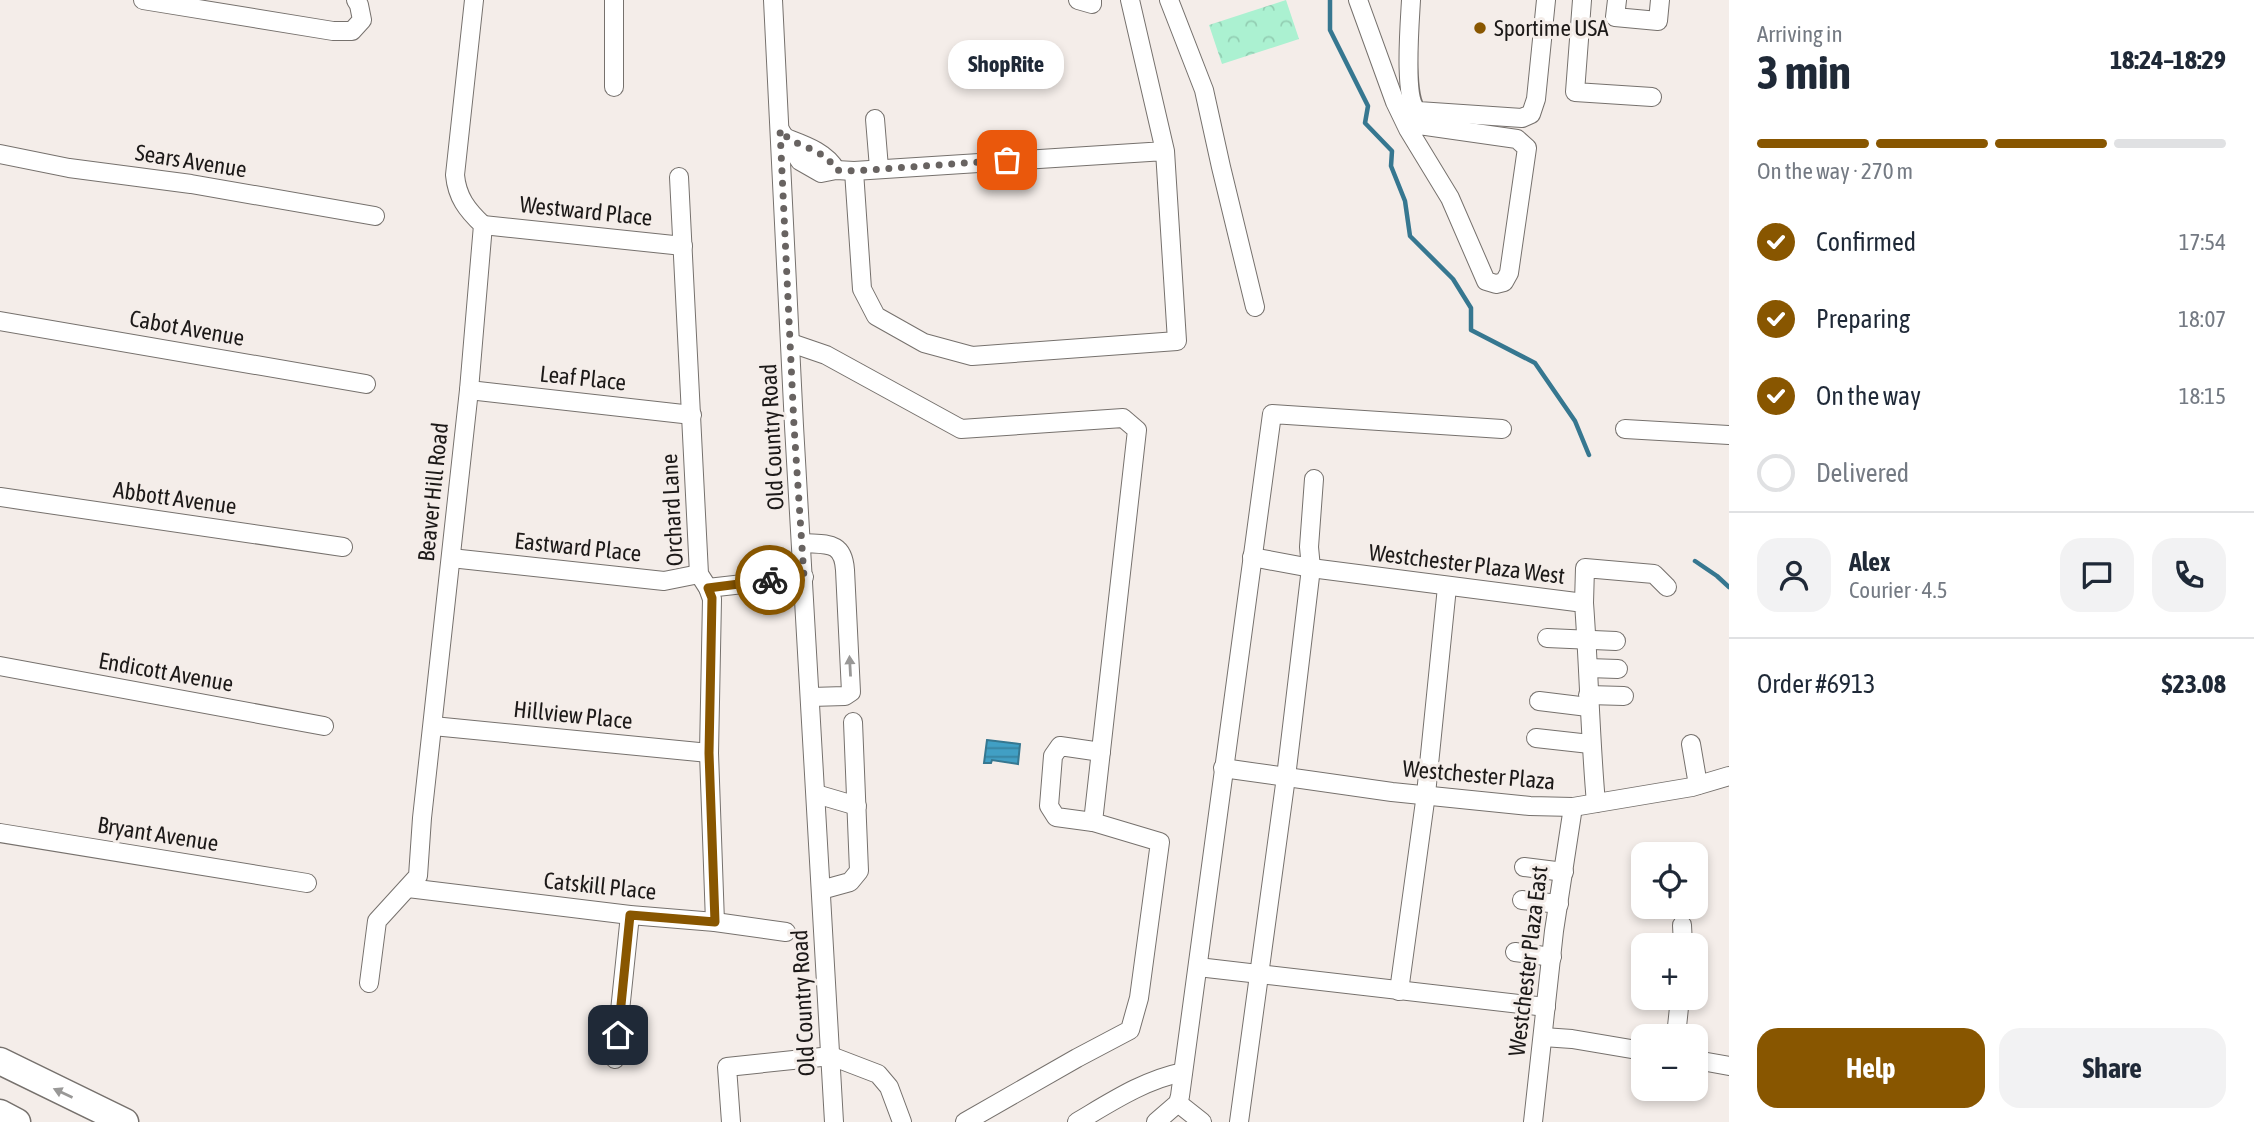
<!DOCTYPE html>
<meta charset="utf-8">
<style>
:root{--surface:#fff;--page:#f2f2f3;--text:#1f2937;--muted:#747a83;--line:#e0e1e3;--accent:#885600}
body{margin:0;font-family:"Asap Condensed",sans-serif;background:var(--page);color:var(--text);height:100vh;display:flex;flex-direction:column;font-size:26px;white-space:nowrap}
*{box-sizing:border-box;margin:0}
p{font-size:23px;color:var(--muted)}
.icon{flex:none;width:38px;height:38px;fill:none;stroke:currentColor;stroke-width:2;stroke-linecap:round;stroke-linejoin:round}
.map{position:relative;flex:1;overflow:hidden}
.details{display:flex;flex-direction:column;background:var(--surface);width:525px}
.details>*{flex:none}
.buttons{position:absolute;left:1631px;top:842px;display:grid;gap:14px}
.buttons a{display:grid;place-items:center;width:77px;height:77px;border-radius:14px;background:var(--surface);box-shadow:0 4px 10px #0003;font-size:35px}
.pin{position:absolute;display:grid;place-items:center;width:60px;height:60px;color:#fff;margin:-30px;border-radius:14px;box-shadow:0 4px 10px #0006}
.courier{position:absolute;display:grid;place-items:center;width:70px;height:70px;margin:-35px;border:5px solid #885600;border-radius:50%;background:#fff;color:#222;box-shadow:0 2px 9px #0007}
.bubble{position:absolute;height:49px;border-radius:21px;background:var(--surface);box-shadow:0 4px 10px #0003;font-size:23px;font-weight:700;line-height:49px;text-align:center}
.head em{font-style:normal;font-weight:700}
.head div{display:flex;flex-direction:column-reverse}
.head{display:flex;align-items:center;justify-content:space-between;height:119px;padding:0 28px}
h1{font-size:46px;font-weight:700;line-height:52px}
.bar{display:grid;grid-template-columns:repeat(4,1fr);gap:10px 7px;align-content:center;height:84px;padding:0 28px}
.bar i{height:9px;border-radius:5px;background:var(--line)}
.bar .selected{background:var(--accent)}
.bar p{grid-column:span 4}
.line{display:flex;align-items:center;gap:18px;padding:0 28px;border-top:2px solid var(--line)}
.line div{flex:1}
.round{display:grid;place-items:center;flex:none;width:74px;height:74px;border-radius:21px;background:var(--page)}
ol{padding:0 28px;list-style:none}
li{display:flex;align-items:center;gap:21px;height:77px}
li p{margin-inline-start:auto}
li .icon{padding:7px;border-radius:50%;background:var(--accent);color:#fff;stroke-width:4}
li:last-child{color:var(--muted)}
li i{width:38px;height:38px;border:4px solid var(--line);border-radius:50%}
.button{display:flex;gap:14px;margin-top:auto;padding:14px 28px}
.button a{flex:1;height:80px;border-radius:21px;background:var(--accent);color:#fff;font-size:28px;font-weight:700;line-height:80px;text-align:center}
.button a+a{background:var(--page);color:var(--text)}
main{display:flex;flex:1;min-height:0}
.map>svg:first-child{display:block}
.park{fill:url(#park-crowns)}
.water{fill:url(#water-rules);stroke:#367790;stroke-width:2}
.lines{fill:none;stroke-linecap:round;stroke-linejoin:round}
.stream{stroke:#367790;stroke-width:4.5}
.minor-casing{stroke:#76716d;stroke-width:20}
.highway-casing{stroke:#76716d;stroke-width:29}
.minor{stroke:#fff;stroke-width:18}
.highway{stroke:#fff;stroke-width:26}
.oneway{fill:#999897}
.done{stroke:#686361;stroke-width:7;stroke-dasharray:0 12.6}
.route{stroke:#885600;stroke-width:9}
.poi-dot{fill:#885600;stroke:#f4ede9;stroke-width:2.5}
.labels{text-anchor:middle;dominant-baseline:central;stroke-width:6;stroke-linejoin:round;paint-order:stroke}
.poi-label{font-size:23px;fill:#1c1918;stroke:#f4ede9;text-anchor:start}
.street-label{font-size:23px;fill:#1c1918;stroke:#f4ede9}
</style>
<main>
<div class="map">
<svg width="1729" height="1122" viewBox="0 0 1729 1122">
<defs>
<pattern id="park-crowns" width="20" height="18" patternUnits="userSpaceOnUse" patternTransform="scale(1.75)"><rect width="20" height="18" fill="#abf1d1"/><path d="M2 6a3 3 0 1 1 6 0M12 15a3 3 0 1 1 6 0" fill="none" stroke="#93ceb3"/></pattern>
<pattern id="water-rules" width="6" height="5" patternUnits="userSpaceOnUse" patternTransform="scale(1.75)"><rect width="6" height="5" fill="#419fc4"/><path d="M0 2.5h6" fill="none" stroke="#36819e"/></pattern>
</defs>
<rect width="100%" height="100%" fill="#f4ede9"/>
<path class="park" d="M 1286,0 L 1299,39 L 1222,64 L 1209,25 Z"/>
<path class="water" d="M 987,740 L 1020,744 L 1018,764 L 992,760 L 991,763 L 984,763 Z"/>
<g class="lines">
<g class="stream">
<path d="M 1330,0 L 1330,30 L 1368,106 L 1365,123 L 1392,151 L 1391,166 L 1405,201 L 1410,236 L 1453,279 L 1471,308 L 1471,330 L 1535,363 L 1575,421 L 1589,455"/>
<path d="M 1695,561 L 1717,576 L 1729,587"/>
</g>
<defs>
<g id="minor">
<path d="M 143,0 L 333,31 L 352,31 L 362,20 L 359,5 L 356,0"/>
<path d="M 614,0 L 614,87"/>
<path d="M 773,0 L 794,426 L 834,1122"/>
<path d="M 1078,0 L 1092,4 L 1092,0"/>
<path d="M 1130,0 L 1165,151 L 1177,341 L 972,356 L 924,343 L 876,316 L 862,289 L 854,171 L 1165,151"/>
<path d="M 1169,0 L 1204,90 L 1221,167 L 1255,307"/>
<path d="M 1358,0 L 1395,102 L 1408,129 L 1450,198 L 1486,281 L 1496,284 L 1504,282 L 1509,273 L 1527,148 L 1517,139 L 1405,123"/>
<path d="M 1411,0 C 1410,20 1403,101 1418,111 L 1522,118 L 1531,114 L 1536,99 L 1546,0"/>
<path d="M 1582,0 L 1575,92 L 1652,97"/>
<path d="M 1617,0 L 1615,17 L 1658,21 L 1660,0"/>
<path d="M 875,119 L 879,168"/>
<path d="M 780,130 L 800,161 L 821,173 L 836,170 L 854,171"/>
<path d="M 786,138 C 804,145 826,152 836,170"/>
<path d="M 0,154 L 69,168 L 191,184 L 375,216"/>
<path d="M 679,177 L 699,574 L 708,588 L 712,599 L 709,753 L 715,922"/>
<path d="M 483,225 L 683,246"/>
<path d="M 0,321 L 366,384"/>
<path d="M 791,343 L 826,355 L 961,429 L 1123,418 L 1137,430 L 1093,822 L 1160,842 L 1139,998 L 1130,1030 L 1077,1058 L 965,1122"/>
<path d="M 469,390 L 692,415"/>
<path d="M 1625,429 L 1729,435"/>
<path d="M 0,497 L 343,547"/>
<path d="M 802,543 C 826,545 843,540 845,570 L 851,692 L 845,696 L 811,697"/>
<path d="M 1252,557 L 1311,568 L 1584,603 C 1589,670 1590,736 1596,803"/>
<path d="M 451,558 L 664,581 L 699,574"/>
<path d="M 708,588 L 804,577"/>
<path d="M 1584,603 L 1585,568 L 1654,574 L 1667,587"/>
<path d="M 1547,638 L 1616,641"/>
<path d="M 0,666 L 324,726"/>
<path d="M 1588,668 L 1618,669"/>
<path d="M 1588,695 L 1624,696"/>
<path d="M 1539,701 L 1588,707"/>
<path d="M 433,726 L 709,753"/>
<path d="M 1536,738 L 1590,744"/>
<path d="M 1691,744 L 1698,785"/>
<path d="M 1223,768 L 1392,792 L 1530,806 L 1573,807 L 1692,787 L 1729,776"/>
<path d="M 816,794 L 857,806"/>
<path d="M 1093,822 L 1056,817 L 1049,806 L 1053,756 L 1060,746 L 1101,752"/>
<path d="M 0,833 L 307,883"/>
<path d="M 1524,867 L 1564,872"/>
<path d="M 408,888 L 630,915 L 715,922 L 786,932"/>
<path d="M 821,890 L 850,882 L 859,871 L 853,722"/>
<path d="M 1522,900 L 1559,904"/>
<path d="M 1682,925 L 1683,945"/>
<path d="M 1515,952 L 1552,957"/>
<path d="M 1198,967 L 1546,1007"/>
<path d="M 369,983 L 377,921 L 418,876 L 422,818 L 469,390 L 483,225 C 467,210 457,197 455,175 L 474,0"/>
<path d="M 1399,991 L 1426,794 L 1447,587"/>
<path d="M 1676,1036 L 1680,998"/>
<path d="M 1543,1037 L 1572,1039 L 1643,1051"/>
<path d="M 615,1059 L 630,915"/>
<path d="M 1696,1060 L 1729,1066"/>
<path d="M 1178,1103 L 1202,1122"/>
<path d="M 731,1122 L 727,1067 L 831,1056 L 878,1074 L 889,1087 L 902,1122"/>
<path d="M 1077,1122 C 1111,1102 1144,1080 1183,1072"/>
<path d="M 1156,1122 L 1178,1103 L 1180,1096 L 1272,414 L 1502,429"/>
<path d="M 1239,1122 L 1286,777 L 1311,568 L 1309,547 L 1314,479"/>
<path d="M 1533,1122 L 1554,931 L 1573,807"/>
</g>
<g id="highway">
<path d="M 0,1061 L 125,1122"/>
<path d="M 0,1113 L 17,1122"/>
</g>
</defs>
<use href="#minor" class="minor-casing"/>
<use href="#highway" class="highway-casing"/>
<use href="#minor" class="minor"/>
<use href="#highway" class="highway"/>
</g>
<defs><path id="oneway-solid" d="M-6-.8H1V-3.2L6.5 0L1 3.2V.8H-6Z" transform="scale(1.75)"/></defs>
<g class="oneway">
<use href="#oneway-solid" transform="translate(850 666) rotate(-93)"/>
<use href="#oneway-solid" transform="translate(63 1093) rotate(-155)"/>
</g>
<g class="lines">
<path class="done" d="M 770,580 L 804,577 L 794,426 L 780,130 C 794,149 822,145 836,170 L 854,171 L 1007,160"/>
<path class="route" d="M 618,1035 L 630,915 L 715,922 L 709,753 L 712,598 L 708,588 L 770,580"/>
</g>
<circle class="poi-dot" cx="1480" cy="28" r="7"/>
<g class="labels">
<g class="poi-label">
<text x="1494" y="28">Sportime USA</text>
</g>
<g class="street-label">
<text transform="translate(191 161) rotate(9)">Sears Avenue</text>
<text transform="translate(586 211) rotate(6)">Westward Place</text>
<text transform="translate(187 328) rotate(10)">Cabot Avenue</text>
<text transform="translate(583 378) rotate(6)">Leaf Place</text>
<text transform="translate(772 437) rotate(-93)">Old Country Road</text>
<text transform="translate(433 492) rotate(-84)">Beaver Hill Road</text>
<text transform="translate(175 498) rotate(8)">Abbott Avenue</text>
<text transform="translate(672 510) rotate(-93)">Orchard Lane</text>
<text transform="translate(578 547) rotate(6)">Eastward Place</text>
<text transform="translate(1467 564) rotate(7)">Westchester Plaza West</text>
<text transform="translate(166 672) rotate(10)">Endicott Avenue</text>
<text transform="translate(573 715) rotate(6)">Hillview Place</text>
<text transform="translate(1479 775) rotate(5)">Westchester Plaza</text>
<text transform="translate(158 834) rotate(9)">Bryant Avenue</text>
<text transform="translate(600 886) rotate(6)">Catskill Place</text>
<text transform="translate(1528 961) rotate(-83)">Westchester Plaza East</text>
<text transform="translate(803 1003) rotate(-93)">Old Country Road</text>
</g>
</g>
</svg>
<div class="buttons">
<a><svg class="icon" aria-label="locate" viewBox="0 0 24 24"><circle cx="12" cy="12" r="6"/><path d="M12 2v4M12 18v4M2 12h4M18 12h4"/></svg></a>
<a>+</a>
<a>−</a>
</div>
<div class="pin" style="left:1007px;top:160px;background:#ea580c"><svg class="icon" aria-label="bag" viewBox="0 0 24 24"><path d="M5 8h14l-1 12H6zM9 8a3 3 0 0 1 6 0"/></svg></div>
<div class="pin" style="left:618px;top:1035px;background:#1f2937"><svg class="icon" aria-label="home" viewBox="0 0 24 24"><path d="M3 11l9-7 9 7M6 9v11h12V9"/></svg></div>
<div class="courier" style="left:770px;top:580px"><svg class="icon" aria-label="bike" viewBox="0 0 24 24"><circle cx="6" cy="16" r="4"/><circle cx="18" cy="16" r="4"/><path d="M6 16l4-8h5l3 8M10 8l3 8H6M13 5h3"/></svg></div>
<div class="bubble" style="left:948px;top:40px;width:116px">ShopRite</div>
</div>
<section class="details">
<div class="head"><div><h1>3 min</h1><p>Arriving in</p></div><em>18:24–18:29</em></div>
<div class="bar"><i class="selected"></i><i class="selected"></i><i class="selected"></i><i></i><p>On the way · 270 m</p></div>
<ol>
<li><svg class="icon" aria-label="check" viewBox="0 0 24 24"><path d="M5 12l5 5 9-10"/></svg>Confirmed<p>17:54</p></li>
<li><svg class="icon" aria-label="check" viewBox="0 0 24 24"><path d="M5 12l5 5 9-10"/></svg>Preparing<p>18:07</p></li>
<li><svg class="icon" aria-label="check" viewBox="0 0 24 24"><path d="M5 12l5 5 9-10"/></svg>On the way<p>18:15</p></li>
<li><i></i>Delivered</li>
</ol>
<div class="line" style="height:126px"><a class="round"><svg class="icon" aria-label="person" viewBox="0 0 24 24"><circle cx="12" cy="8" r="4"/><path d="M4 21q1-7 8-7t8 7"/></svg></a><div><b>Alex</b><p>Courier · 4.5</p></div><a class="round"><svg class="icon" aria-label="chat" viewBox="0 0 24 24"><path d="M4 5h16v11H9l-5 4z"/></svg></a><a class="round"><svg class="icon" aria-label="phone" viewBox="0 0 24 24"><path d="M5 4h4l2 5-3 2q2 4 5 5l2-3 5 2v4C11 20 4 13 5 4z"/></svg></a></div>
<div class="line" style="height:91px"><div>Order #6913</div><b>$23.08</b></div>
<div class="button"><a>Help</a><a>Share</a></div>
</section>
</main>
